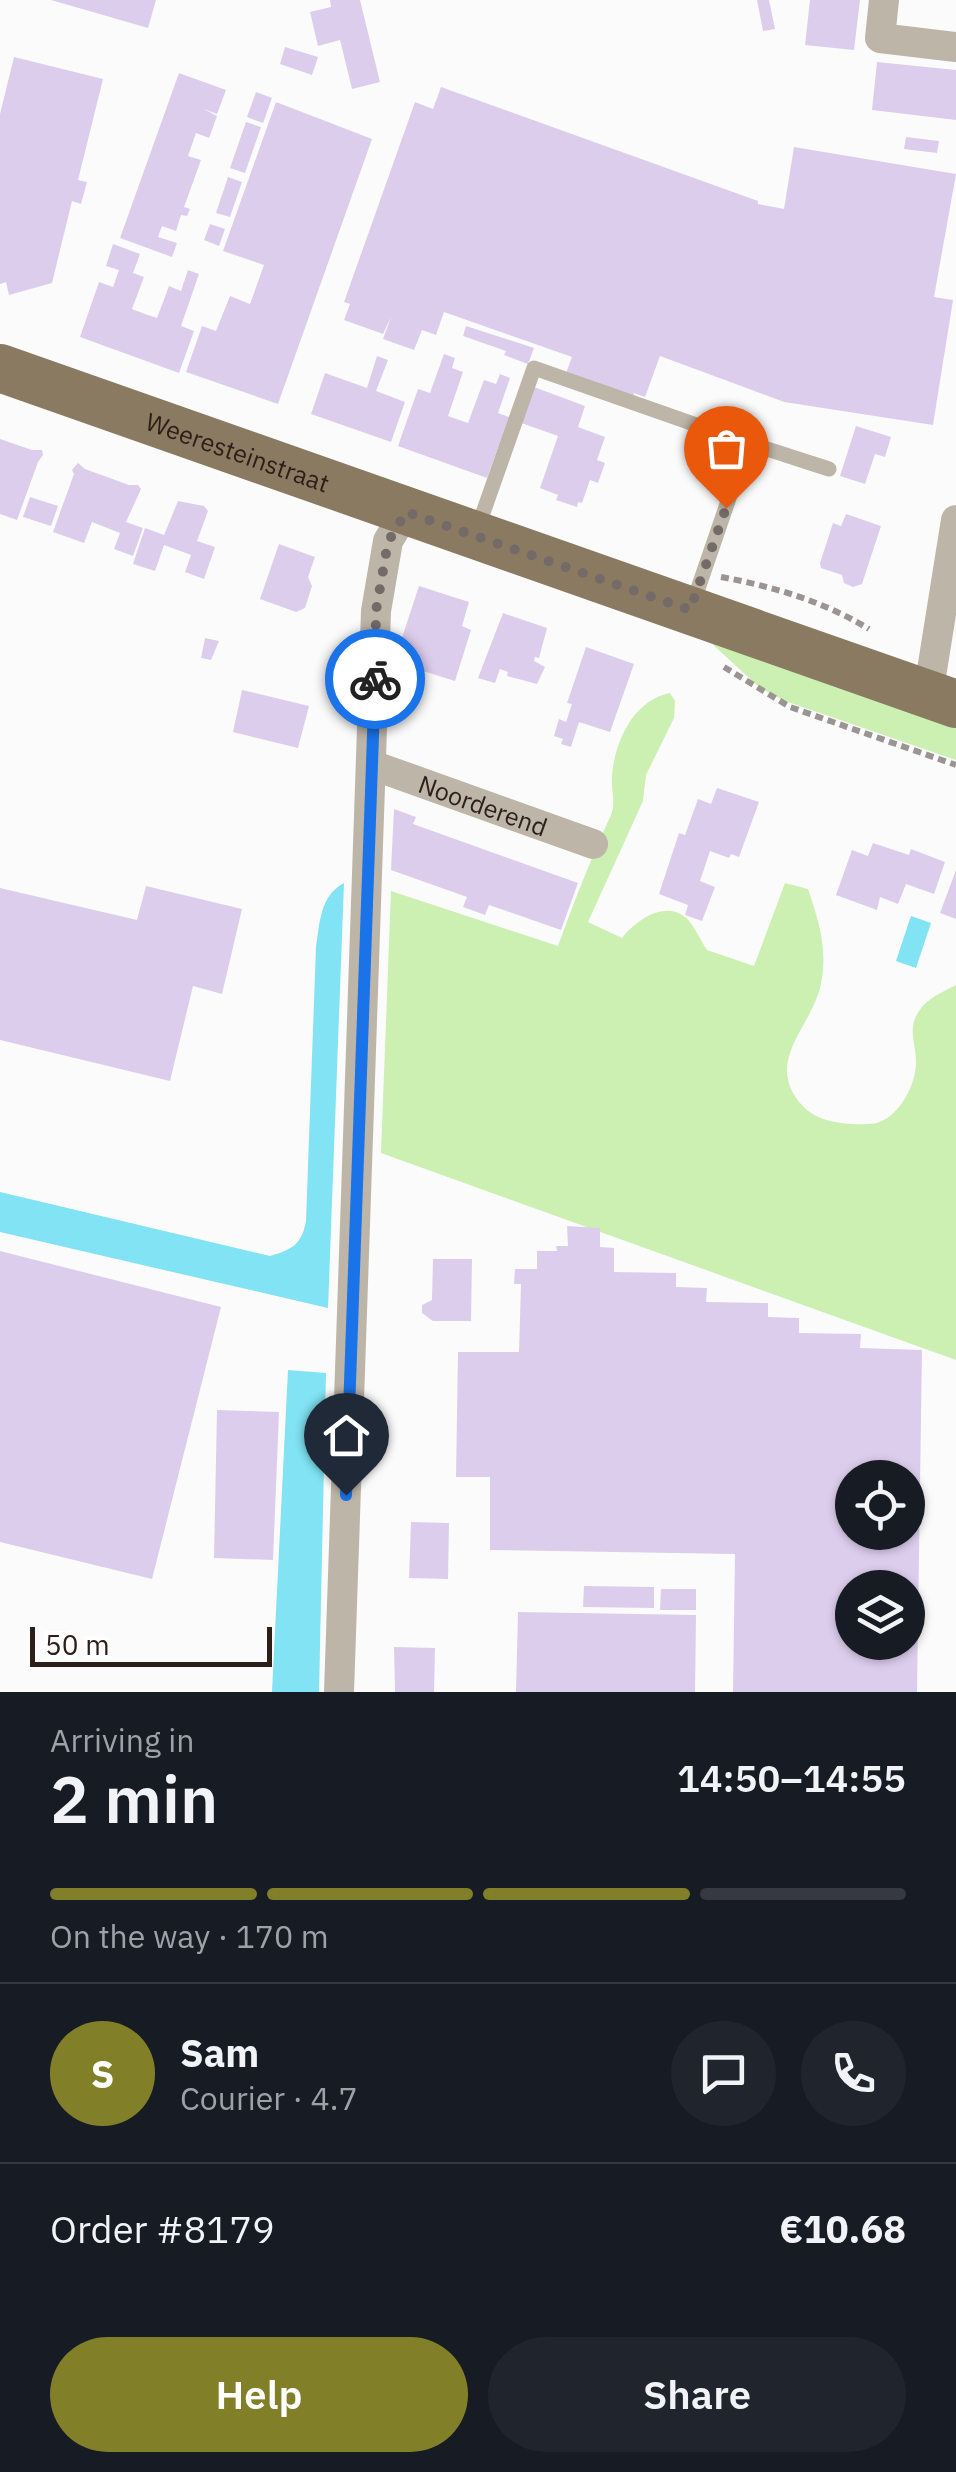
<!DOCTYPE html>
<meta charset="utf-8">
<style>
:root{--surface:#171b24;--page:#20242c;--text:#f1f3f6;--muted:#9ea1a6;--line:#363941;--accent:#818029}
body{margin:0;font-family:"IBM Plex Sans",sans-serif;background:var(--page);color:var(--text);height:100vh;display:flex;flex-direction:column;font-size:38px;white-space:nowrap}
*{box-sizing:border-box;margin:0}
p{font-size:32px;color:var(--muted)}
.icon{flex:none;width:55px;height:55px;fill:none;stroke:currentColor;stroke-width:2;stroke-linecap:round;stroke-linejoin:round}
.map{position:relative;height:1692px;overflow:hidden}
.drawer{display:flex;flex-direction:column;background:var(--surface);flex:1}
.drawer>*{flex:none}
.fabs{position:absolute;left:835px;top:1460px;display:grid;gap:20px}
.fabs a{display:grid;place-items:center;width:90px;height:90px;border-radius:50%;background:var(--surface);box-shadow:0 2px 8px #0004;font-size:50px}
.scale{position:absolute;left:30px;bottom:25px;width:242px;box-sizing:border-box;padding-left:10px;border:5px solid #2c1e19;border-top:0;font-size:28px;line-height:35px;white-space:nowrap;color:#2c1e19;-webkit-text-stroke:8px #fff;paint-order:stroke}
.pin{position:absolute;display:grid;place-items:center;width:85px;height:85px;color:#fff;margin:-102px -42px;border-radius:50% 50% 50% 0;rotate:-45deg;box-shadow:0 0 10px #0007}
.pin .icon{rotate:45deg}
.courier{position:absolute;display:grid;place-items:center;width:100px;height:100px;margin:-50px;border:8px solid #1a73e8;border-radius:50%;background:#fff;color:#222;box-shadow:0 2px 12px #0007}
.overview em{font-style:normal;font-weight:600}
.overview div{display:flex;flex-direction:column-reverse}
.overview{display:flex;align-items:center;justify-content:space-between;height:170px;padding:0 50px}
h1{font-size:65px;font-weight:600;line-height:75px}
.bar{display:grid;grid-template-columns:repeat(4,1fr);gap:15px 10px;align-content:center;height:120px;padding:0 50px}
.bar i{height:12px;border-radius:8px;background:var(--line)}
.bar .selected{background:var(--accent)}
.bar p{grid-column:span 4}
.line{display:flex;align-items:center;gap:25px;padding:0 50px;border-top:2px solid var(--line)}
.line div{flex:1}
.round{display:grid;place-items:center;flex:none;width:105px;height:105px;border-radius:52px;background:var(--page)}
.action{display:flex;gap:20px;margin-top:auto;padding:20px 50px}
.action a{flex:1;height:115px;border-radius:60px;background:var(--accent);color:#fff;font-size:40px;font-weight:600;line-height:115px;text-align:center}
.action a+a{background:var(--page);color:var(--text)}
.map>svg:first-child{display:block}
.green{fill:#cbf0b2}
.water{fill:#81e3f3}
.building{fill:#ddcded;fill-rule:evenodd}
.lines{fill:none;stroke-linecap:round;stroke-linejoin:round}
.path{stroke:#9b9492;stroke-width:6;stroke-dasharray:8 5;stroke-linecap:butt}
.service{stroke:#bdb5a7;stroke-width:15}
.minor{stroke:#bdb5a7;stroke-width:30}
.primary{stroke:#897a61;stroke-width:48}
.done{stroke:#746b68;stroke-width:10;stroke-dasharray:0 18}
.route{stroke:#1a73e8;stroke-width:12}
.labels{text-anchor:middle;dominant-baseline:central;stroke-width:10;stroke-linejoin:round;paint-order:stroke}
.street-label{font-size:25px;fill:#2c1e19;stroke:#fff}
</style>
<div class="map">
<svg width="956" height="1692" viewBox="0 0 956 1692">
<rect width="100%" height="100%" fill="#fbfbfb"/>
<g class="green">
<path d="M 710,642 L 956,728 L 956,760 L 785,701 L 760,688 Z"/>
<path d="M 670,693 L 675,701 L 674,718 L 646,775 L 643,801 L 588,922 L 622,938 C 635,921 664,900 685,917 C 694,924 700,940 707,950 L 754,966 L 785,883 L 808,889 C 818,919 827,946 822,978 C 816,1025 763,1058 800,1103 C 816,1123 846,1125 870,1124 C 896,1123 916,1087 916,1062 C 916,1044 907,1028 919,1011 C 927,998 943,992 956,985 L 956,1360 L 381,1153 L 391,891 L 558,946 C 574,902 591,858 611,815 C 616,804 611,789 612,777 C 614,743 633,700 670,693 Z"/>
</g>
<g class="water">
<path d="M 344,883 L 328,1308 L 0,1232 L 0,1192 L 270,1256 C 292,1250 302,1244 306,1221 L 316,947 C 320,922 320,896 344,883 Z"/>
<path d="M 911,916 L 931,923 L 916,968 L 896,961 Z"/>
<path d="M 288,1370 L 326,1373 L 319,1692 L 272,1692 Z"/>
</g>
<g class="building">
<path d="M 51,0 L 156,0 L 148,28 Z"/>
<path d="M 330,0 L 360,0 L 380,82 L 352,89 L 340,40 L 318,46 L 310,12 L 331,7 Z"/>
<path d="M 757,0 L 769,0 L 775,29 L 763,31 Z"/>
<path d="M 810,0 L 860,0 L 854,50 L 805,45 Z"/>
<path d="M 285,47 L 318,57 L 312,75 L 280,64 Z"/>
<path d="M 14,57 L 103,79 L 78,180 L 87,182 L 81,204 L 72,201 L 52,283 L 9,295 L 6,282 L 0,284 L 0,114 Z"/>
<path d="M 877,62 L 956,70 L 956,120 L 872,110 Z"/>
<path d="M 179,73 L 226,90 L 217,114 L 204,109 L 217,116 L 209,138 L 196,133 L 188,156 L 201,160 L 184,207 L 190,209 L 187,216 L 181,215 L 176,231 L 162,226 L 158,237 L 177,243 L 172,257 L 120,238 Z"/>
<path d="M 441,87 L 758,201 L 758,204 L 784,209 L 794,147 L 956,174 L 934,297 L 953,300 L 933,425 L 784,402 L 660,356 L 645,397 L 634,393 L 633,397 L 566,373 L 572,357 L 444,312 L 436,335 L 422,330 L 414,350 L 383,339 L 391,317 L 383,334 L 344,320 L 350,304 L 344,302 L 415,102 L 433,109 Z"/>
<path d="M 256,92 L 272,98 L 263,123 L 247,117 Z"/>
<path d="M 276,102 L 372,139 L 278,404 L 186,372 L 202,326 L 216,331 L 230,296 L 250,304 L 264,265 L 223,251 Z"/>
<path d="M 246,122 L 261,127 L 245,173 L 230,168 Z"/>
<path d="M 906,137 L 939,141 L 937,153 L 904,149 Z"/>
<path d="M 228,177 L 242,182 L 230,217 L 216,213 Z"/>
<path d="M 210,224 L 225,229 L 219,246 L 204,240 Z"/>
<path d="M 113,244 L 140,254 L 133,273 L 144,277 L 132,309 L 145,314 L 157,318 L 169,286 L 181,291 L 188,270 L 199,274 L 181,326 L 194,331 L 179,373 L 80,337 L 99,282 L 113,287 L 119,270 L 106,266 Z"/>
<path d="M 466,326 L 534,348 L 528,364 L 504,355 L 506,351 L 463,336 Z"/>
<path d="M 444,354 L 455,358 L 452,368 L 463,372 L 448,416 L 468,423 L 484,380 L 496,384 L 500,374 L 510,378 L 498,413 L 509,417 L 487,478 L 398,446 L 418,389 L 430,393 Z"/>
<path d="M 377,356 L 388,360 L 376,391 L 405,402 L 391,442 L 311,414 L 325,373 L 367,388 Z"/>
<path d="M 534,387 L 585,406 L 578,427 L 605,437 L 597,460 L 605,463 L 598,483 L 590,480 L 582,503 L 578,502 L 577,507 L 556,500 L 558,495 L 540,488 L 558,436 L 521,423 Z"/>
<path d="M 856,426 L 891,437 L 885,457 L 875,454 L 865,484 L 840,476 Z"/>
<path d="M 0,439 L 32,450 L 42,450 L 43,455 L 38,462 L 17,520 L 0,514 Z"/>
<path d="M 78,463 L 85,469 L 129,485 L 138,485 L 141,489 L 126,522 L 143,528 L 133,556 L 114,549 L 120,533 L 92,522 L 84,543 L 53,532 L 74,474 L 72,470 Z"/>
<path d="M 30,497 L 58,506 L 51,526 L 23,517 Z"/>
<path d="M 178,501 L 204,506 L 208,511 L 197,541 L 215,547 L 204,579 L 185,572 L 191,555 L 164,545 L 155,571 L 133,564 L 145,528 L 164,535 Z"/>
<path d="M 846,514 L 881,526 L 862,584 L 853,587 L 844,583 L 842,575 L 821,568 L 820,563 L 833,523 L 841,526 Z"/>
<path d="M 279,544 L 315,557 L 308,577 L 312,586 L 305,608 L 296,612 L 260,599 Z"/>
<path d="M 419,586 L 469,602 L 462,626 L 471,630 L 455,681 L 394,662 Z"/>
<path d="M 503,613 L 547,628 L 539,658 L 535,657 L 534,661 L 545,667 L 537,684 L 507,676 L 508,672 L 500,669 L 495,683 L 478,678 Z"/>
<path d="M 205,638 L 219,641 L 211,660 L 201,658 Z"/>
<path d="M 586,647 L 634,664 L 610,732 L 579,722 L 571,747 L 561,744 L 563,739 L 554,736 L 559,719 L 566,722 L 572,704 L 567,703 Z"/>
<path d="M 242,690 L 309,706 L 298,748 L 233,732 Z"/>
<path d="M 717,788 L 759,802 L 739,857 L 731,854 L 729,858 L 710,851 L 700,881 L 715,887 L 702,921 L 685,915 L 688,905 L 659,894 L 679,833 L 685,835 L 698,799 L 711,804 Z"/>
<path d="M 394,809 L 416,817 L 413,824 L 578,883 L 561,930 L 489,905 L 485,915 L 463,907 L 467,897 L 391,870 Z"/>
<path d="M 873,843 L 909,855 L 911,849 L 945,862 L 934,894 L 906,884 L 898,904 L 880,897 L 877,910 L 836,895 L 852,850 L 868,856 Z"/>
<path d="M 956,870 L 956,919 L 940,913 Z"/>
<path d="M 146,886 L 242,909 L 222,994 L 193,986 L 170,1081 L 0,1040 L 0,888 L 137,920 Z"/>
<path d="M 567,1226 L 600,1228 L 600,1247 L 614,1248 L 614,1272 L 676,1273 L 676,1287 L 707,1288 L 706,1302 L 768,1303 L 768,1317 L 799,1318 L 799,1333 L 861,1334 L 860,1348 L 922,1350 L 917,1692 L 733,1692 L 735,1554 L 490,1550 L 490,1477 L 456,1477 L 458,1352 L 519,1352 L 521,1284 L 514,1284 L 515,1269 L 537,1269 L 537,1251 L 557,1251 L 556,1246 L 568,1246 ZM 852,1478 L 908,1478 L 908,1532 L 852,1532 ZM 852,1588 L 908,1588 L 908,1642 L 852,1642 Z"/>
<path d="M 0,1251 L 221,1307 L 152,1579 L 0,1542 Z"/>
<path d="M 433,1259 L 472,1259 L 471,1321 L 433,1321 L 422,1313 L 422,1305 L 432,1300 Z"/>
<path d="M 217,1410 L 279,1412 L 273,1560 L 214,1558 Z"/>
<path d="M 411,1522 L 449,1523 L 448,1579 L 409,1578 Z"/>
<path d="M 584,1586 L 654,1587 L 654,1608 L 583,1607 Z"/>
<path d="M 661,1589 L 696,1589 L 696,1610 L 660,1610 Z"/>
<path d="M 518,1612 L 696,1615 L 695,1692 L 516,1692 Z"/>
<path d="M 394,1647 L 435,1648 L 434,1692 L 395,1692 Z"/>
</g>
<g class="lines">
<g class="path">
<path d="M 721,577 C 772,586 825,602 869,629"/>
<path d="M 724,667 L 790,707 L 956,765"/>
</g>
<g class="service">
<path d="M 748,443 L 829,469"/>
<path d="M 477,530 L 534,368 L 748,443 L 692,606"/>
</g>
<g class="minor">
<path d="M 884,0 L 880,38 L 956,47"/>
<path d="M 928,695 L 956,520"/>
<path id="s1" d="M 372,765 L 593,844"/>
<path d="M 339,1692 L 376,611 L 388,541 L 406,511"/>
</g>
<path class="primary" id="s2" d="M 0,368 L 956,704"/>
</g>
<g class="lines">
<path class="done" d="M 375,679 L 376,611 L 388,542 L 406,512 L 690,610 L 726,508"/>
<path class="route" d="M 346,1495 L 375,679"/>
</g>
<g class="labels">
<g class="street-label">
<text stroke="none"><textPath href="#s2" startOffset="252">Weeresteinstraat</textPath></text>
<text stroke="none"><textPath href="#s1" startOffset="118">Noorderend</textPath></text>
</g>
</g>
</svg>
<div class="fabs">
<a><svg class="icon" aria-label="locate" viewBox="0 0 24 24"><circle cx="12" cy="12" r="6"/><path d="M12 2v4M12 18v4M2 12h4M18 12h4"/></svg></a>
<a><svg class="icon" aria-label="layers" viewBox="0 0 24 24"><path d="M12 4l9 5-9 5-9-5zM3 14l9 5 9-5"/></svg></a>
</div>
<div class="scale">50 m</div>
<div class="pin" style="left:726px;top:508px;background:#ea580c"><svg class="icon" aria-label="bag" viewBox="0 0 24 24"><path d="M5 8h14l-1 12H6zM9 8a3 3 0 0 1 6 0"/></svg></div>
<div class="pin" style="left:346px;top:1495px;background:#1f2937"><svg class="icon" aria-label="home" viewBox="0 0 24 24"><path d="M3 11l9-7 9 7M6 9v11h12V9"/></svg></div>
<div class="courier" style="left:375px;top:679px"><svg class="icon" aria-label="bike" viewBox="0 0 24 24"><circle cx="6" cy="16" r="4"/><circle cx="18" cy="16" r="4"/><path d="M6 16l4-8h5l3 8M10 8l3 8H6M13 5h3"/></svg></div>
</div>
<section class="drawer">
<div class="overview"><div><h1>2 min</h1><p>Arriving in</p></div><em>14:50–14:55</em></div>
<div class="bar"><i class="selected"></i><i class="selected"></i><i class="selected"></i><i></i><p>On the way · 170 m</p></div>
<div class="line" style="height:180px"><b class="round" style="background:var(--accent);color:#fff">S</b><div><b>Sam</b><p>Courier · 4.7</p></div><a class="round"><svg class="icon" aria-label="chat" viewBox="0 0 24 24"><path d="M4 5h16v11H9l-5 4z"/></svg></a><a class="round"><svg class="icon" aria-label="phone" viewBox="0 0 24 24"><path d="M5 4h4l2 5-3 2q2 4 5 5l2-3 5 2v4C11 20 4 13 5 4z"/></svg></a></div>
<div class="line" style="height:130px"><div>Order #8179</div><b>€10.68</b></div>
<div class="action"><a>Help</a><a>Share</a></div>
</section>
